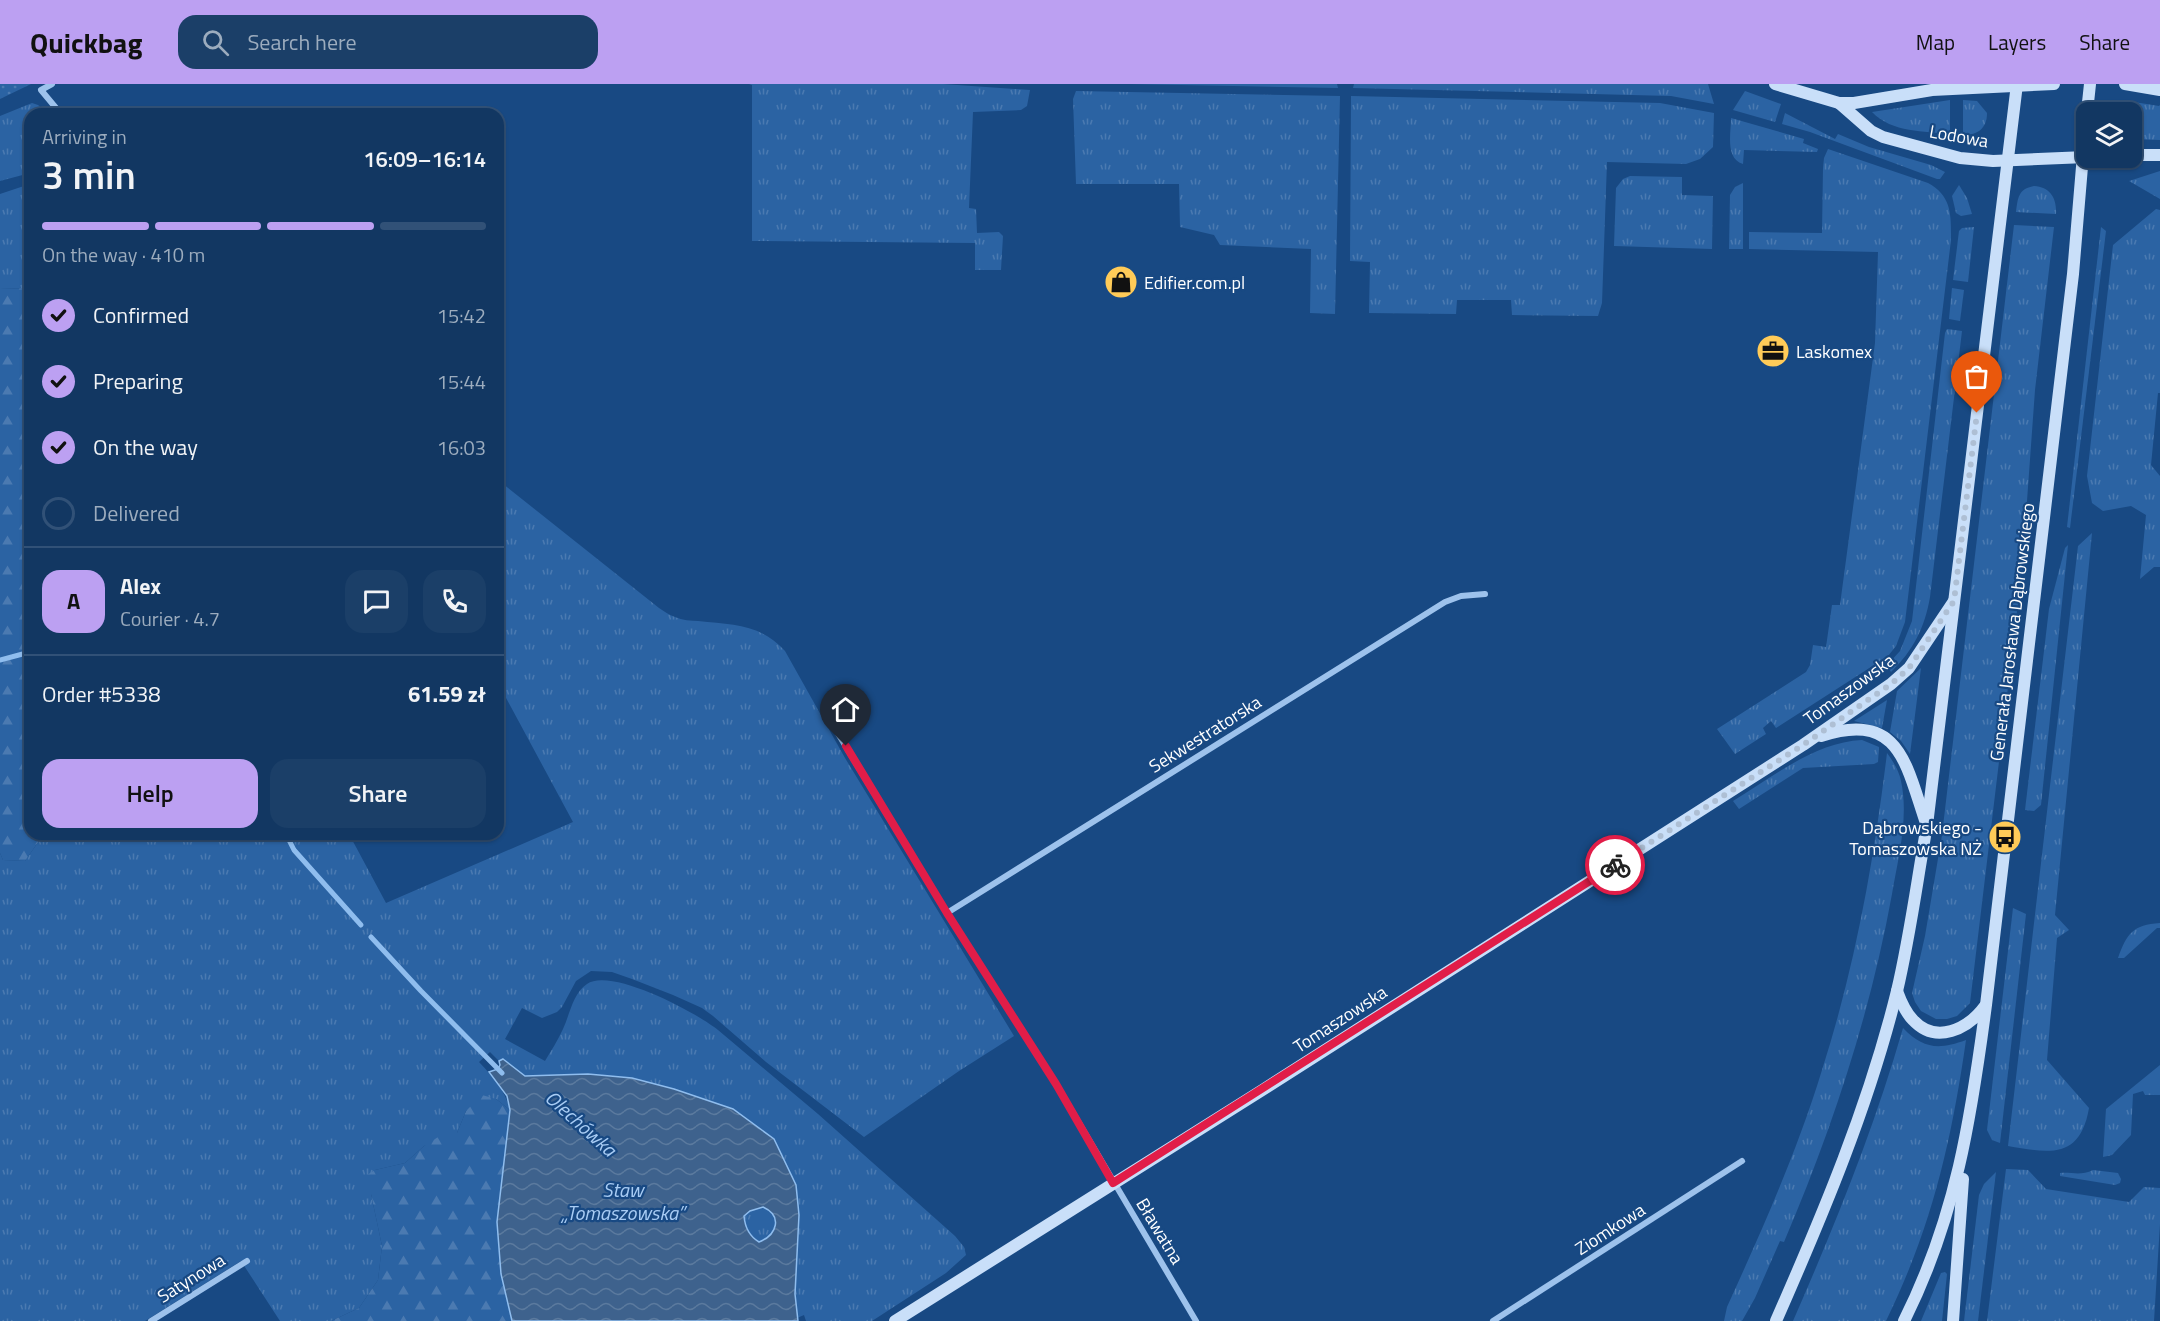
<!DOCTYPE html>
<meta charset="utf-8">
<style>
:root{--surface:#123762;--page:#1b3f68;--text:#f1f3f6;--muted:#9cacbe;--line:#315177;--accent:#bca0f2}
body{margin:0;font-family:"Titillium Web",sans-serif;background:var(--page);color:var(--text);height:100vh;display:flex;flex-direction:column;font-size:22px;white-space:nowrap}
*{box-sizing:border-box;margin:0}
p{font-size:20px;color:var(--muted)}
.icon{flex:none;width:33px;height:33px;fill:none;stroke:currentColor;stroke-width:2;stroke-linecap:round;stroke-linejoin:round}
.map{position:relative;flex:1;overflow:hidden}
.side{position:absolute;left:24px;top:24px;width:480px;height:732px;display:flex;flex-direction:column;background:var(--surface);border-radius:18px;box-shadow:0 2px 4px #0004,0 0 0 2px var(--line)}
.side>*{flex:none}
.tools{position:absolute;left:2076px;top:18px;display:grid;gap:12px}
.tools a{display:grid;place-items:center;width:66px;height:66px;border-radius:12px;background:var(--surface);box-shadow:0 2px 4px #0004,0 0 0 2px var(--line);font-size:30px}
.pin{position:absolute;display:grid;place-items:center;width:51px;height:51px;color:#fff;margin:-62px -26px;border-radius:50% 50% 50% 0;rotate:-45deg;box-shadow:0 0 6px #0007}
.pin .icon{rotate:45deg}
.courier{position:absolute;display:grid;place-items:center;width:60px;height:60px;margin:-30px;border:4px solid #e11d48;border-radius:50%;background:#fff;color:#222;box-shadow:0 2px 8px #0007}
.overview em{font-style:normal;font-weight:600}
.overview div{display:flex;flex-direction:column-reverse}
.overview{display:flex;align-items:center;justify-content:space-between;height:102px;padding:0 18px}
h1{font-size:39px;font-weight:600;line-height:45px}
.bar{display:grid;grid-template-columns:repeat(4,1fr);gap:9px 6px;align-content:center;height:72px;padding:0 18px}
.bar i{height:8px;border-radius:4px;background:var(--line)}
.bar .active{background:var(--accent)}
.bar p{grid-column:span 4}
.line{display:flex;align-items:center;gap:15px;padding:0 18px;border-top:2px solid var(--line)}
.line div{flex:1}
.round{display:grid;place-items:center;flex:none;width:63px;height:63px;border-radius:18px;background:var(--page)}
ol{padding:0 18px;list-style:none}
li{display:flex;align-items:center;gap:18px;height:66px}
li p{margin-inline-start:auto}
li .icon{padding:6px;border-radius:50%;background:var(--accent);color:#111;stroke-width:4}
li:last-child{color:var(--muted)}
li i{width:33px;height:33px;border:3px solid var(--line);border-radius:50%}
.button{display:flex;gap:12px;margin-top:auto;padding:12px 18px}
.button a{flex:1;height:69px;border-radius:18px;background:var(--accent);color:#111;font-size:24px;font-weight:600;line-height:69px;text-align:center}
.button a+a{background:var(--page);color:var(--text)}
header{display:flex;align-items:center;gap:36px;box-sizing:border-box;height:84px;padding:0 30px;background:var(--accent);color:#111}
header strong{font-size:28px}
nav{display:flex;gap:33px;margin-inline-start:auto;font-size:21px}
.search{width:420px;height:54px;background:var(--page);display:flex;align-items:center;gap:15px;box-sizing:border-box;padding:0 21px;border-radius:18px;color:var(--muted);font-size:22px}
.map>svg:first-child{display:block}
.grass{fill:url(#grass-tufts)}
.forest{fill:url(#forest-firs)}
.park{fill:url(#park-dots)}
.water{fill:url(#water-waves);stroke:#8fbdee;stroke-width:1.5;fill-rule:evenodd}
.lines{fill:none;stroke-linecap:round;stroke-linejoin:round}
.stream{stroke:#8fbdee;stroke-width:5}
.street{stroke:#9dc2ec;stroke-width:6}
.secondary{stroke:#c9dff9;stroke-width:12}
.done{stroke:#aebfd4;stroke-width:6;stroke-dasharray:0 10.8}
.route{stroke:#e11d48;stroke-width:8}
.labels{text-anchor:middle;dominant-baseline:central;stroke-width:4.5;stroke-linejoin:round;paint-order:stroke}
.street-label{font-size:18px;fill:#fff;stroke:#184983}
.poi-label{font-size:18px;fill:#fff;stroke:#184983;text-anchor:start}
.water-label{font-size:20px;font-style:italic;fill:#a8ccf4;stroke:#184983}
</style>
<header>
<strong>Quickbag</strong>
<div class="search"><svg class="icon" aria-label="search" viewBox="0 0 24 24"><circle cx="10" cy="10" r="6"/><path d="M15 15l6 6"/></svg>Search here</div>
<nav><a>Map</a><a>Layers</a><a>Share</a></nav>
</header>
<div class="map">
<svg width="2160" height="1237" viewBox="0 0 2160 1237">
<defs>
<pattern id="grass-tufts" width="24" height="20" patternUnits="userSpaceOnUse" patternTransform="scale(1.5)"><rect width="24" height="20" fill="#2b63a3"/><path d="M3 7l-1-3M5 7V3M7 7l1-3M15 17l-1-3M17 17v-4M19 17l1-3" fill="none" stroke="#4b7ab1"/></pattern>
<pattern id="forest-firs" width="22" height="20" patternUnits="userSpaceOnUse" patternTransform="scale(1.5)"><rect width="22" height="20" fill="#2b63a3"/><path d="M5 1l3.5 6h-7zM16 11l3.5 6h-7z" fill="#4b7ab1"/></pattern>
<pattern id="park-dots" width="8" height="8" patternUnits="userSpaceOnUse" patternTransform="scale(1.5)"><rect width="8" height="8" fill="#2b63a3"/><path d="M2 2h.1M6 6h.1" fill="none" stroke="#4b7ab1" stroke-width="1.8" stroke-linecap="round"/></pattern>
<pattern id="water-waves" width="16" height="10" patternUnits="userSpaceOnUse" patternTransform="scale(1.5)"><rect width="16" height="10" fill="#3e628d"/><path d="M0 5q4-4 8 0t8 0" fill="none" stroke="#5b7a9e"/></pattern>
</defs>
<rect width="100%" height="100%" fill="#184983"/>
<g class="grass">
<path d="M 749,0 L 943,0 L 1030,6 L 1027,22 L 1021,26 L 973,28 L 969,124 L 976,125 L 977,149 L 999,148 L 1003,152 L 1001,186 L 975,186 L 975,159 L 752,157 L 752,1 Z"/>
<path d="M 1129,0 L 1337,0 L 1338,4 Z"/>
<path d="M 1354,0 L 1708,0 L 1714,20 L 1671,12 L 1353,4 Z"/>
<path d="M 1076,7 L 1340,12 L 1335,230 L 1310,229 L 1311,165 L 1220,161 L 1214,151 L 1180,143 L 1179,100 L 1076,100 L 1073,15 Z"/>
<path d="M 1745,7 L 1781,20 L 1775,38 L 1733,26 Z"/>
<path d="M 1351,12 L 1660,19 L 1714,29 L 1713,63 L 1700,75 L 1686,80 L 1607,78 L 1602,219 L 1598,232 L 1512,231 L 1511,216 L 1457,216 L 1456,230 L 1369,229 L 1370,178 L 1350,177 Z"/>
<path d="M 1950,16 L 1950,50 C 1925,47 1892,49 1872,28 Z"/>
<path d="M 1963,16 L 1977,17 L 1987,29 C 1987,44 1978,51 1963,51 Z"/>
<path d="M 2134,18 L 2159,22 L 2160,21 L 2160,56 L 2132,55 Z"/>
<path d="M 32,19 L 38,21 L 48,30 L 30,30 L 30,89 L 0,97 L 0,32 Z"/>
<path d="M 1785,29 L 1835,55 L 1838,50 L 1869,63 L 1931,81 L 1945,88 L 1940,95 L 1937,95 L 1810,48 L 1782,40 Z"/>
<path d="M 1731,34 L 1804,55 L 1803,59 L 1818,65 L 1817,68 L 1744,66 L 1743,80 C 1725,74 1731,50 1731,34 Z"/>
<path d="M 1828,65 L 1928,99 C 1952,112 1951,131 1951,156 L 1905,538 L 1896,562 L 1888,572 L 1776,644 L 1771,637 L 1763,644 L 1766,650 L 1735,670 L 1717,645 L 1806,588 L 1810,581 L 1813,561 L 1826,563 L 1832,521 L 1840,521 L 1875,259 L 1878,168 L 1749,165 L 1749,148 L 1822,149 L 1823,84 L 1824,74 Z"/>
<path d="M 2160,87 L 2160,115 L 2129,97 Z"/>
<path d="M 1630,92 L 1682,93 L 1682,111 L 1713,112 L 1712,165 L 1614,162 L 1616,104 L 1623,95 Z"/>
<path d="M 1743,99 L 1743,165 L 1729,165 L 1730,111 L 1735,103 Z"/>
<path d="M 30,100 L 30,204 L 0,205 L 0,110 Z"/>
<path d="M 1959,101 L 1967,114 L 1972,130 L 1961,132 L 1956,129 L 1952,112 Z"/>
<path d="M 2034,102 C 2050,103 2057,114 2056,130 L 2016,128 C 2018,114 2018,105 2034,102 Z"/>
<path d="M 2156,125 L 2160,126 L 2160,309 L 2158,309 L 2151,381 L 2160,392 L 2160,483 L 2154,483 L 2140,495 L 2146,431 L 2131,422 L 2103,427 L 2092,419 L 2087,392 L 2113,161 Z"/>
<path d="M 2014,141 L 2054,143 L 2035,306 L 2022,486 L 1970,919 L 1957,932 L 1947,935 L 1936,935 L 1921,927 L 1915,918 L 1912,909 L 1925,852 L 1942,751 Z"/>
<path d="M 1974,143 L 1968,198 L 1953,196 L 1959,147 L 1962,144 Z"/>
<path d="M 2101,143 L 2106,147 L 2070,444 L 2067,443 Z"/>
<path d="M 1952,204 L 1964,206 L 1960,237 L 1949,235 Z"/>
<path d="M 1947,245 L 1962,247 L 1930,513 C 1925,543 1913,567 1891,588 L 1888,583 L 1889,579 L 1900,567 L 1912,537 L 1945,249 Z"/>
<path d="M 498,396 L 659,524 C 664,527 669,531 675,533 C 682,536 691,537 698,537 C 733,541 759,539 785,567 L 845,674 L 1014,952 L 959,987 L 864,1053 L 766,978 L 713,932 L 702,924 L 673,911 L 632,895 L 612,888 L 591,887 L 576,897 L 562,923 L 557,928 L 542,934 L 522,924 L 505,955 L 545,977 C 551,967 558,956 563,945 C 570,930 573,909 587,900 C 611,883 697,929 718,946 L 818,1030 L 955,1152 L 964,1163 L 966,1171 L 946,1189 L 872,1237 L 806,1237 L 804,1231 L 797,1234 L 795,1210 L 795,1172 L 799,1131 L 733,1025 L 674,1005 L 632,994 L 588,990 L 525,992 L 503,975 L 499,977 L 490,968 L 479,978 C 493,993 505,1006 510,1026 L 496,1015 L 466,1027 L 457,1049 L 424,1062 L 405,1079 L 375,1086 L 371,1110 L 382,1162 L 378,1196 L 359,1224 L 331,1237 L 280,1237 L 241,1177 L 145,1237 L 0,1237 L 0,769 L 3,776 L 25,777 L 41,754 L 54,750 L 349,750 L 386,819 L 573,738 L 498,599 Z"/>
<path d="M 2092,449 L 2055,831 L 2069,846 L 2057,854 L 2047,976 L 2089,1024 C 2080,1076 2049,1069 2008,1062 L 2078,462 Z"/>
<path d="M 2068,461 L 2041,721 L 2034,727 L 2025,726 L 2049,525 L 2065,464 Z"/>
<path d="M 1921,584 L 1910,670 L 1901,657 L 1890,648 L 1897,607 Z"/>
<path d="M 1887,616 L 1882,644 L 1854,637 Z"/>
<path d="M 1862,656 L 1879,663 L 1878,678 L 1874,680 L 1803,684 L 1739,725 L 1733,717 C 1773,693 1815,658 1862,656 Z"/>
<path d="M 1887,669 C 1893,677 1899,687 1901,697 C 1909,734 1898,774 1892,810 C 1870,931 1832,1045 1784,1158 L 1780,1157 L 1755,1214 L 1742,1237 L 1724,1237 L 1727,1223 C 1762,1146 1797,1068 1822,986 C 1855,883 1874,777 1887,669 Z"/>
<path d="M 2013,824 L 2026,830 L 2000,1059 L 1992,1056 L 1987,1046 Z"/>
<path d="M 2160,839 L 2160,844 L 2157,844 L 2124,874 L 2118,874 C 2127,849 2133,841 2160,839 Z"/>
<path d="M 1903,944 C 1923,965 1939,966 1966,956 C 1951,1060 1932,1142 1886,1237 L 1793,1237 C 1835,1141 1874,1045 1903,944 Z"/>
<path d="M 2160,981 L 2160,1011 L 2145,1011 L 2143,1007 L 2133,1010 L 2131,1051 L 2112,1071 L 2103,1073 L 2106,1025 Z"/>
<path d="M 2006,1085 L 2028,1086 L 2046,1105 L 2129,1118 L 2144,1103 L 2160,1104 L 2160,1140 L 2154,1237 L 1987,1237 Z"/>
<path d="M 2093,1086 L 2118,1089 L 2121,1095 L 2120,1099 L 2115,1101 L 2060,1092 L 2060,1089 C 2072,1088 2081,1092 2093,1086 Z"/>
<path d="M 1996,1088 L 1978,1237 L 1964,1237 L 1979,1111 L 1984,1100 Z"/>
<path d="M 763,1123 C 783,1132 778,1151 759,1158 C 749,1152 745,1144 744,1132 L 750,1127 Z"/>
<path d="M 1945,1188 L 1947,1190 L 1942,1237 L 1921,1237 L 1941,1189 Z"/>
</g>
<g class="forest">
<path d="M 30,204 L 30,563 L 25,576 L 30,591 L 30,750 L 54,750 L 41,754 L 25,777 L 3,776 L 0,769 L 0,205 Z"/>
<path d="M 482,1011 L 496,1015 L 510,1026 L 497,1138 L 501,1190 L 512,1237 L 331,1237 L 359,1224 L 378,1196 L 382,1162 L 371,1110 L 359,1096 L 375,1086 L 405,1079 L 424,1062 L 446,1048 L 457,1049 L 466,1027 Z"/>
</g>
<path class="park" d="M 0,0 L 31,0 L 0,15 Z"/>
<path class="water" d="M 503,975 L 525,992 L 588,990 L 632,994 L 674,1005 L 733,1025 L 774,1055 L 796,1101 L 799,1131 L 795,1210 L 798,1237 L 512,1237 L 501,1190 L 497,1138 L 510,1026 L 507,1012 L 489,988 L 498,985 L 500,981 L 499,977 ZM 763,1123 C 783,1132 777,1151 759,1158 C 749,1152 745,1144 744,1132 L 750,1127 Z"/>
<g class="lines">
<g class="stream">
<path d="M 0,576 L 30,568"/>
<path d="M 286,750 L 294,766 L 361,841"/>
<path d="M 371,853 L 421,907 L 502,989"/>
</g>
<g class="street">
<path d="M 52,0 L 41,6 L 61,30"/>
<path d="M 834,643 L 947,829 L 1056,1000 L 1196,1237"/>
<path d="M 947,829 L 1445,518 L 1461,512 L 1485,510"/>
<path d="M 151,1237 L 247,1177"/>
<path d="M 1493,1237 L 1742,1077"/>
</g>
<g class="secondary">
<path d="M 1775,0 L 1839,19 L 1854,19 L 1932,6 L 2054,0"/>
<path d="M 2125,0 L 2160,6"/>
<path d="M 1839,19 L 1871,47 L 1883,53 L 1960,74 L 1993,77 L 2086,73"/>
<path d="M 2087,28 L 2090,0"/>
<path d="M 2132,71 L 2160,71"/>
<path d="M 1821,652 C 1900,626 1906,681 1926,739"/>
<path d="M 1897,907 C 1901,918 1905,928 1913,936 C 1936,961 1968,945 1985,922"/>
<path d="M 895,1237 L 1264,1005 L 1803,661 L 1891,600 L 1909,584 L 1954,517"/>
<path d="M 1776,1237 C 1823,1130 1869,1021 1897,907 C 1910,852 1917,797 1927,741 L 2017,0"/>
<path d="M 1904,1237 C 1956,1133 1971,1035 1986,921 L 2073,190 L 2086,35"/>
<path d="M 1953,1237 L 1963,1095"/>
</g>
</g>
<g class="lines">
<path class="done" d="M 1615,781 L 1803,661 L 1891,600 L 1909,584 L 1954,517 L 1977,329"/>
<path class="route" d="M 846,662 L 947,829 L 1056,1000 L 1113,1099 L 1615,781"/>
</g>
<defs>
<symbol id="shop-disc" viewBox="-11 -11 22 22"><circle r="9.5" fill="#ffcb58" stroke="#184983"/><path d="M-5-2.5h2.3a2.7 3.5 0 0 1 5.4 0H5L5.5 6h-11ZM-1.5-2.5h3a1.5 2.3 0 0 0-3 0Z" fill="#111"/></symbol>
<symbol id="office-disc" viewBox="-11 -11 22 22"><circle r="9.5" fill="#ffcb58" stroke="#184983"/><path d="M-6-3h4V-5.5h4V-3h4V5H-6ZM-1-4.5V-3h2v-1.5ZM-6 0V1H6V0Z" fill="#111"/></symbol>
<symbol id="bus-disc" viewBox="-11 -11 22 22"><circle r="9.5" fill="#ffcb58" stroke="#184983"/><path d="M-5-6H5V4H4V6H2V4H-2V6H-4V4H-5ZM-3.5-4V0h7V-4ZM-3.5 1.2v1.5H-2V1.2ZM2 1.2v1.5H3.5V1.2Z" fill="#111"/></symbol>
</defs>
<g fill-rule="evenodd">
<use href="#shop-disc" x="1102" y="179" width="38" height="38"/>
<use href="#office-disc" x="1754" y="248" width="38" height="38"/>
<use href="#bus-disc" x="1986" y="734" width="38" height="38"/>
</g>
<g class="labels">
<g class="street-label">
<text transform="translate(1959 52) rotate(10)">Lodowa</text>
<text transform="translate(2012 548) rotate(-83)">Generała Jarosława Dąbrowskiego</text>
<text transform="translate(1849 605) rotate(-36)">Tomaszowska</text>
<text transform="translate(1205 650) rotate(-32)">Sekwestratorska</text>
<text transform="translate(1340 935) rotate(-33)">Tomaszowska</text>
<text transform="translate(1610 1145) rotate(-33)">Ziomkowa</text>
<text transform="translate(1160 1147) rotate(59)">Bławatna</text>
<text transform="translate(191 1194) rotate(-32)">Satynowa</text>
</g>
<g class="poi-label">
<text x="1144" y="198">Edifier.com.pl</text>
<text x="1796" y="267">Laskomex</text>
<text x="1982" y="743" text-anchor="end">Dąbrowskiego -<tspan x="1982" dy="21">Tomaszowska NŻ</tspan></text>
</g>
<g class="water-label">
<text transform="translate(581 1039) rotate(42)">Olechówka</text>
<text x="623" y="1105">Staw<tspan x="623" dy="23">„Tomaszowska”</tspan></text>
</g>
</g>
</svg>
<div class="tools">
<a><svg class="icon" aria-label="layers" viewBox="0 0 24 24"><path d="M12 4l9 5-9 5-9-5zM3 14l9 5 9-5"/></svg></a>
</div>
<div class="pin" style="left:1977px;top:329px;background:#ea580c"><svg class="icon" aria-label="bag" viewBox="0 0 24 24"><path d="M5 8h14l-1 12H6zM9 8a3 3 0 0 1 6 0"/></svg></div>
<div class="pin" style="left:846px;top:662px;background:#1f2937"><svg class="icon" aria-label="home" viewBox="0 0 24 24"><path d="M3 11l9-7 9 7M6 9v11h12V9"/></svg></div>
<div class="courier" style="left:1615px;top:781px"><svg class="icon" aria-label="bike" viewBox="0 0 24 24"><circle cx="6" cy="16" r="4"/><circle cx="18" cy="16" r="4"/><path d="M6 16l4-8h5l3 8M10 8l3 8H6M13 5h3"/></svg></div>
<section class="side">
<div class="overview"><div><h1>3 min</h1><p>Arriving in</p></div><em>16:09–16:14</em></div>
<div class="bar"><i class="active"></i><i class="active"></i><i class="active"></i><i></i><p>On the way · 410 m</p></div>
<ol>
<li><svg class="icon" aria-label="check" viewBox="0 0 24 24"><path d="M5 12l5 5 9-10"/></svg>Confirmed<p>15:42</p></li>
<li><svg class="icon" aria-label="check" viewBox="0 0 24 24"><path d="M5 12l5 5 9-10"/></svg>Preparing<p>15:44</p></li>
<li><svg class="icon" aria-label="check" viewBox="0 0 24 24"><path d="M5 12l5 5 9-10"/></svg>On the way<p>16:03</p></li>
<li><i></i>Delivered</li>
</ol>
<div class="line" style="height:108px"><b class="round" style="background:var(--accent);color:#111">A</b><div><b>Alex</b><p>Courier · 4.7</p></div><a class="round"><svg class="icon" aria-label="chat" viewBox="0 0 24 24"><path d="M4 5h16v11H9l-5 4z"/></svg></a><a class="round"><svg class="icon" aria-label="phone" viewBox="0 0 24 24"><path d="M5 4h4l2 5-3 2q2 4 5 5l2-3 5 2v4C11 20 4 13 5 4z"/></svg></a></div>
<div class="line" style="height:78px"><div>Order #5338</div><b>61.59 zł</b></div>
<div class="button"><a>Help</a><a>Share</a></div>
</section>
</div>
